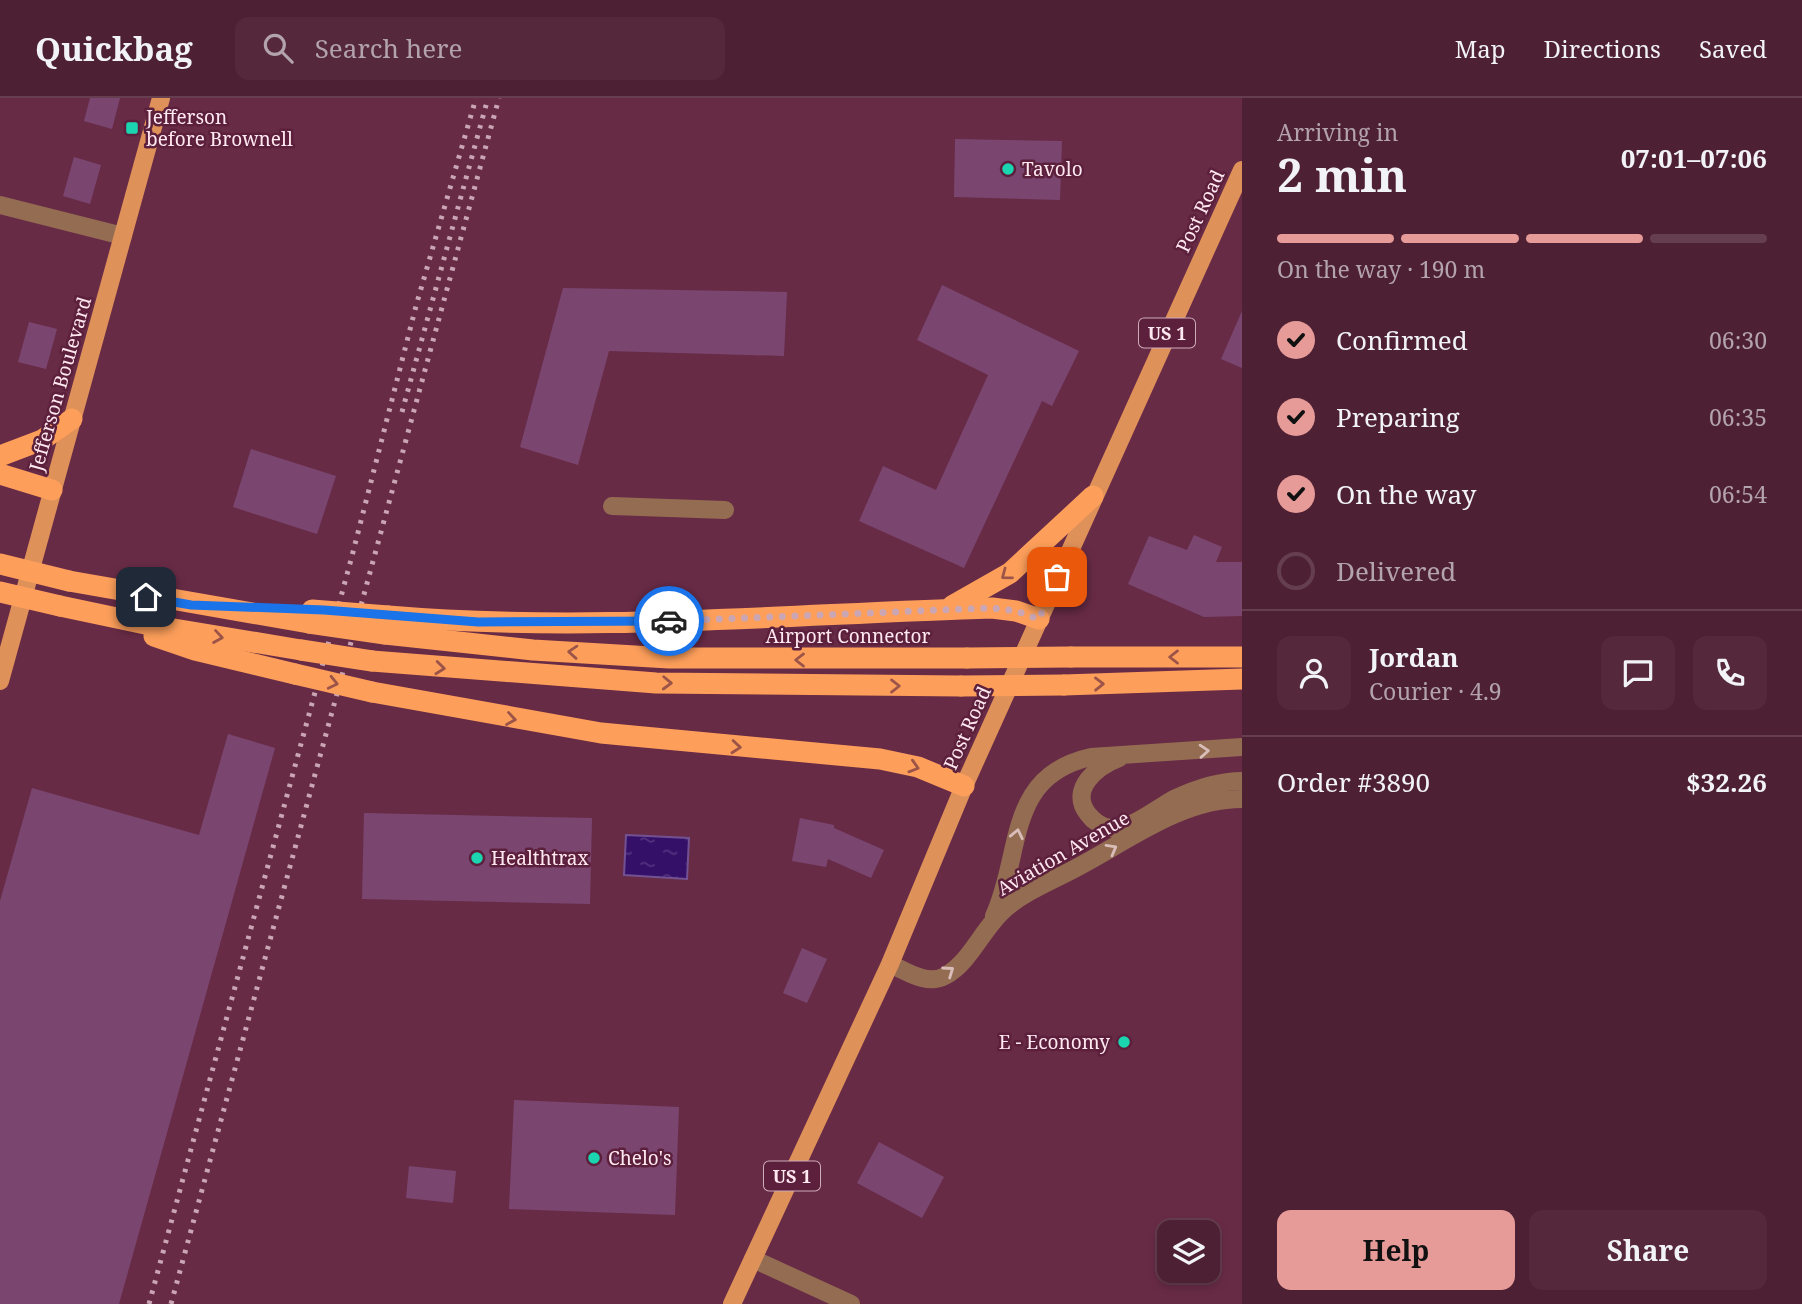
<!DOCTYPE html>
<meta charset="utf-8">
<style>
:root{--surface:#4e2034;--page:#55283c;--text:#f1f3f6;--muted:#b3a3ac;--line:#653e4f;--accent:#e69b98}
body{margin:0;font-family:"Noto Serif",serif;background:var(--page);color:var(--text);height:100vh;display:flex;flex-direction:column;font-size:26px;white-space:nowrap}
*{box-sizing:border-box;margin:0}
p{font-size:23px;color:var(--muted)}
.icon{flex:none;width:38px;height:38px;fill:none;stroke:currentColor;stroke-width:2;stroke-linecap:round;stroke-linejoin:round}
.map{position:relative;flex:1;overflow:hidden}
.details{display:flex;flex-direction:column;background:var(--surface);width:560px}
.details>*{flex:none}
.fabs{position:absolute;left:1157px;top:1122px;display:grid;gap:14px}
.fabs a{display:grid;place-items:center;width:63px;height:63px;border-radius:14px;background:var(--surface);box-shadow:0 4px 10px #0003,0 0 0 2px var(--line);font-size:35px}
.pin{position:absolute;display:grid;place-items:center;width:60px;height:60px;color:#fff;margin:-30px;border-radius:14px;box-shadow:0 4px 10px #0006}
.courier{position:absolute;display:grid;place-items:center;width:70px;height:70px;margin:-35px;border:5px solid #1a73e8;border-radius:50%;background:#fff;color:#222;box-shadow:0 2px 9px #0007}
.summary em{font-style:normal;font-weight:700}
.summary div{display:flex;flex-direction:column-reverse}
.summary{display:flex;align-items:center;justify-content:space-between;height:119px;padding:0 35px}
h1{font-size:46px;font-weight:700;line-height:52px}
.bar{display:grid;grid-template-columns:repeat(4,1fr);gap:10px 7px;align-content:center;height:84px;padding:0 35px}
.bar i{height:9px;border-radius:5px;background:var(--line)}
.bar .current{background:var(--accent)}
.bar p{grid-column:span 4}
.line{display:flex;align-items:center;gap:18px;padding:0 35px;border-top:2px solid var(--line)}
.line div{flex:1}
.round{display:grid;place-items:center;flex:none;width:74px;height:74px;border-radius:14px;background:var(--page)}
ol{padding:0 35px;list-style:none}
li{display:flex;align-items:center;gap:21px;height:77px}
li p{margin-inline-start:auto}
li .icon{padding:7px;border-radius:50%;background:var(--accent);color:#111;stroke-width:4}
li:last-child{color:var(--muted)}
li i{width:38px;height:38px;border:4px solid var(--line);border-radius:50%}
.action{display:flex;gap:14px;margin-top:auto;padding:14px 35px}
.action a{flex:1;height:80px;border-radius:14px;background:var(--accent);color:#111;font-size:28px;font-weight:700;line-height:80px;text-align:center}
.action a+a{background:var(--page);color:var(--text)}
header{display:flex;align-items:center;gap:42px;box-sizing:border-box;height:98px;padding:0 35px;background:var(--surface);border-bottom:2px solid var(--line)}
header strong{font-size:33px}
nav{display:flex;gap:38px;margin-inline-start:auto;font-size:24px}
.search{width:490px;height:63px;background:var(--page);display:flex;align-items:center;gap:18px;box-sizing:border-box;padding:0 24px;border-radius:14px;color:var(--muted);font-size:26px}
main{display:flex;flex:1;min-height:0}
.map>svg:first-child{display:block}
.water{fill:url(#water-ripples);stroke:#725192;stroke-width:2}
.building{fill:#7a4670}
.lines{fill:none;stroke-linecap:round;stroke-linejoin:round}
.minor{stroke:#936c52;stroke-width:18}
.major{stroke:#df915a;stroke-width:18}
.highway{stroke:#fd9f5b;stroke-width:21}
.rail{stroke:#caa5b4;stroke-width:5;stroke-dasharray:3.5 7;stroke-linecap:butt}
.highway-bridge{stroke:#fd9f5b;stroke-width:21}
.oneway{stroke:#9c5348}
.oneway2{stroke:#d9bdb9}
.done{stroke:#caa6b4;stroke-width:7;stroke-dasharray:0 12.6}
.route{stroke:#1a73e8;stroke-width:9}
.poi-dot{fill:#1bd5b1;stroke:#5c203c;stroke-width:2.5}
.labels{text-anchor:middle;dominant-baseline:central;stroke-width:5;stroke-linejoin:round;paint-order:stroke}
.shield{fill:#5c203c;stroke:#ceacba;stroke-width:2}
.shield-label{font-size:18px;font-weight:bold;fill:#ffe8f0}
.poi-label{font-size:19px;fill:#ffe8f0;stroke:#5c203c;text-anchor:start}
.street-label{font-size:19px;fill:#ffe8f0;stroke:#5c203c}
</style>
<header>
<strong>Quickbag</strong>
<div class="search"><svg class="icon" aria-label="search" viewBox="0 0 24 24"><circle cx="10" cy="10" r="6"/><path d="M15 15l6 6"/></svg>Search here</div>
<nav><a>Map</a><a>Directions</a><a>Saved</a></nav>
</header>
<main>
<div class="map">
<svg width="1242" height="1206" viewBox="0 0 1242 1206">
<defs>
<pattern id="water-ripples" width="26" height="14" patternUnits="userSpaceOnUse" patternTransform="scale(1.75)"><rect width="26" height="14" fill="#351069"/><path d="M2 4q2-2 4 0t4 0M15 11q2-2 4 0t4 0" fill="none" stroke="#53337f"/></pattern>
</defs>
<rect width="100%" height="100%" fill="#682b46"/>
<path class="water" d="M 626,737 L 689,740 L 687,781 L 624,777 Z"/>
<g class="building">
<path d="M 90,0 L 120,0 L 112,31 L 84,23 Z"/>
<path d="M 955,41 L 1062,43 L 1060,102 L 954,99 Z"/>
<path d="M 74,59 L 101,67 L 90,106 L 63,98 Z"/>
<path d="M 942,187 L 1079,253 L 1052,308 L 1042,303 L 964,470 L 859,423 L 883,368 L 936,392 L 988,277 L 917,242 Z"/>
<path d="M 563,190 L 787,194 L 784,258 L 609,253 L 578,367 L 520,349 Z"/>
<path d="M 1242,213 L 1242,270 L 1221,261 Z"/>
<path d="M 29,224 L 57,231 L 46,271 L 18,264 Z"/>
<path d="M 251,351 L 336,378 L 317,436 L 233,409 Z"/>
<path d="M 1194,437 L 1222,449 L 1216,464 L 1242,464 L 1242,518 L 1204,519 L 1128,486 L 1149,438 L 1187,452 Z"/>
<path d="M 228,636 L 275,650 L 119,1206 L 0,1206 L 0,803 L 32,690 L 199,737 Z"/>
<path d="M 364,715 L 592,720 L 590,806 L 362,801 Z"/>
<path d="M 800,720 L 834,727 L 834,730 L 884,752 L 871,780 L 828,761 L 826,769 L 792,763 Z"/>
<path d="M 802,850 L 827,861 L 807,905 L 783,895 Z"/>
<path d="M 514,1002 L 679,1009 L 675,1117 L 509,1111 Z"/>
<path d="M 879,1044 L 944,1079 L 922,1120 L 857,1085 Z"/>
<path d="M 409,1068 L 456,1073 L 453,1105 L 406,1100 Z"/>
</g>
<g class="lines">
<g class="minor">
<path d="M 0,107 L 123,138"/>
<path d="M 612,408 L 725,412"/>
<path d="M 1119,660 C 1098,668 1068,691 1088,716 C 1093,723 1102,729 1110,730 C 1130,733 1157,710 1174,701 C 1195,691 1219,683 1242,683"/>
<path d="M 994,818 C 1023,755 1005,678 1091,659 L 1242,649"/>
<path d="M 890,866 C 906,873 927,888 945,878 C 971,864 983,829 1006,810 C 1026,793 1052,783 1076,770 C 1128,743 1181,701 1242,701"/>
<path d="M 753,1161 L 851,1206"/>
</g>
<g class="major">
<path d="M 0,583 L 161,0"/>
<path d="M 732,1206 L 890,866 L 964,688 L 1242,72"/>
</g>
<g class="highway">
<path d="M 0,358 L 42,342 L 72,321"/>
<path d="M 0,376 L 52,392"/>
<path d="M 69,483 L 309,525"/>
<path d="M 60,508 L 150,527 L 301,552"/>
<path d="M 952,508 L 1010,475 L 1093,398"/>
<path d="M 388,518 C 589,535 791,516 992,510 L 1016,513 L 1039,521"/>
<path d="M 385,536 L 533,552 L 669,560 L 967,560"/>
<path d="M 154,538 L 195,552 L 295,576"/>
<path d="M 1071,559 L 1242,559"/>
<path d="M 372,563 L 656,585 L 961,588"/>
<path d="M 1064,587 L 1242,581"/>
<path d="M 372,594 L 601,635 L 880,661 L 918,669 L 964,688"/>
</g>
<g class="rail">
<path d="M 402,314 L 488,0"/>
<path d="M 149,1206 L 352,458 L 416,208 L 476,0"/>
<path d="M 171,1206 L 499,0"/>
</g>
<g class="highway-bridge">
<path d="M 0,466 L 69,483"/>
<path d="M 0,494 L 60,508"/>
<path d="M 312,512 L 388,518"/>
<path d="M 309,525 L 385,536"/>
<path d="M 301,552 L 372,563"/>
<path d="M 967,560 L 1071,559"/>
<path d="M 295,576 L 372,594"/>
<path d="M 961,588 L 1064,587"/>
</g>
</g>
<defs><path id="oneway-chevron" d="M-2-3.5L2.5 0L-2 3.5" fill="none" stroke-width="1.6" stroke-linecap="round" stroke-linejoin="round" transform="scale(1.75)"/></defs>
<g class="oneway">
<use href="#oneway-chevron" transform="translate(1006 477) rotate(143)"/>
<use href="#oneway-chevron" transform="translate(218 539) rotate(9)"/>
<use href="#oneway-chevron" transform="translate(573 554) rotate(-176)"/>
<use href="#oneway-chevron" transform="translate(1174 559) rotate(180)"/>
<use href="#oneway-chevron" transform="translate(800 562) rotate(180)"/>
<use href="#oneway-chevron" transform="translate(440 570) rotate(6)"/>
<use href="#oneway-chevron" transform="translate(333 585) rotate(13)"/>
<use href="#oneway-chevron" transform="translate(667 585) rotate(2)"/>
<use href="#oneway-chevron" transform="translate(1099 586) rotate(-1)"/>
<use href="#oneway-chevron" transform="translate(895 588)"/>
<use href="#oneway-chevron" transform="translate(511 621) rotate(9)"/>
<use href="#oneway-chevron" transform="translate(736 649) rotate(5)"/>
<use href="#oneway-chevron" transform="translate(914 669) rotate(17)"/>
</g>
<g class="oneway2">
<use href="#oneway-chevron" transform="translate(1204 653) rotate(-4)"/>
<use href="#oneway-chevron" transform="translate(1017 736) rotate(-78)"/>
<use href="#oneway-chevron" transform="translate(1112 751) rotate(-29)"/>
<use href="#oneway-chevron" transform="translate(949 873) rotate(-35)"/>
</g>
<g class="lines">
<path class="done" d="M 669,523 L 992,510 L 1016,513 L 1039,521 L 1057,479"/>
<path class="route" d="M 146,499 L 191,507 L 324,512 L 478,524 L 669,523"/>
</g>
<g class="poi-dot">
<rect x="125" y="23" width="14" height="14" rx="3.5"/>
<circle cx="1008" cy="71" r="7"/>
<circle cx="477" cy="760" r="7"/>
<circle cx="1124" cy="944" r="7"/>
<circle cx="594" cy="1060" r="7"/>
</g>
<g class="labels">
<g class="shield">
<rect x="1139" y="220.5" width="56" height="29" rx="5"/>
<rect x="764" y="1063.5" width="56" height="29" rx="5"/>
</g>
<g class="shield-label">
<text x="1167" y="235">US 1</text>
<text x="792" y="1078">US 1</text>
</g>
<g class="poi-label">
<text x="146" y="19">Jefferson<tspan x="146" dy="22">before Brownell</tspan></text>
<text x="1022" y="71">Tavolo</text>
<text x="491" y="760">Healthtrax</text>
<text x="1110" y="944" text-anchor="end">E - Economy</text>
<text x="608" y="1060">Chelo's</text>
</g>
<g class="street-label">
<text transform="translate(1200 113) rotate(-65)">Post Road</text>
<text transform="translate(60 286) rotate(-74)">Jefferson Boulevard</text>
<text x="848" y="538">Airport Connector</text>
<text transform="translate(967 630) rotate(-66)">Post Road</text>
<text transform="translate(1063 755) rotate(-30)">Aviation Avenue</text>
</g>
</g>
</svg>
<div class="fabs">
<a><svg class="icon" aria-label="layers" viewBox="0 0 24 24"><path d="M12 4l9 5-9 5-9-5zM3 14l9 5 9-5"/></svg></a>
</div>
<div class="pin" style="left:1057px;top:479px;background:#ea580c"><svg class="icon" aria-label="bag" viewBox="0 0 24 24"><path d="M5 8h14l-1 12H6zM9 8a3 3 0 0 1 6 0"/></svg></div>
<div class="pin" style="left:146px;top:499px;background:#1f2937"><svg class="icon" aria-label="home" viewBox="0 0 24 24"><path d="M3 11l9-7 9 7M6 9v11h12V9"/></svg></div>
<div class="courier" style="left:669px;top:523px"><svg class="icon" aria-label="car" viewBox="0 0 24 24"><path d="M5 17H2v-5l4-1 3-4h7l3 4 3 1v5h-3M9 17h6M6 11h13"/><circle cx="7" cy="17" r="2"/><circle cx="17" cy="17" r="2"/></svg></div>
</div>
<section class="details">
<div class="summary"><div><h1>2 min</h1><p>Arriving in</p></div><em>07:01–07:06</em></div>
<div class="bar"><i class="current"></i><i class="current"></i><i class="current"></i><i></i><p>On the way · 190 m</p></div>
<ol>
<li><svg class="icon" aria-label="check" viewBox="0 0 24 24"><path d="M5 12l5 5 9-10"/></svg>Confirmed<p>06:30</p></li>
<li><svg class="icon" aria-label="check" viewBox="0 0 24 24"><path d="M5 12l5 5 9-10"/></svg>Preparing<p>06:35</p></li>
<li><svg class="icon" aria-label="check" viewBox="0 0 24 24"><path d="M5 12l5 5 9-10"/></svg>On the way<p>06:54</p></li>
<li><i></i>Delivered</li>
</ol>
<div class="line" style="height:126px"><a class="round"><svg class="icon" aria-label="person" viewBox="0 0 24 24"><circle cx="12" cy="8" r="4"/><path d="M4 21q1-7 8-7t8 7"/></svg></a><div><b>Jordan</b><p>Courier · 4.9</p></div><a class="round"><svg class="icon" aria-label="chat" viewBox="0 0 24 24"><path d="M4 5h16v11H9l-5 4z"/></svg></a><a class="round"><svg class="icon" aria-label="phone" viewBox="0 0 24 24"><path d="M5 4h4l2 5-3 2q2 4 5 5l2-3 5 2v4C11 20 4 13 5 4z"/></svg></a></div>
<div class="line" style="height:91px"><div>Order #3890</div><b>$32.26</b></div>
<div class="action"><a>Help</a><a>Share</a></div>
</section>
</main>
